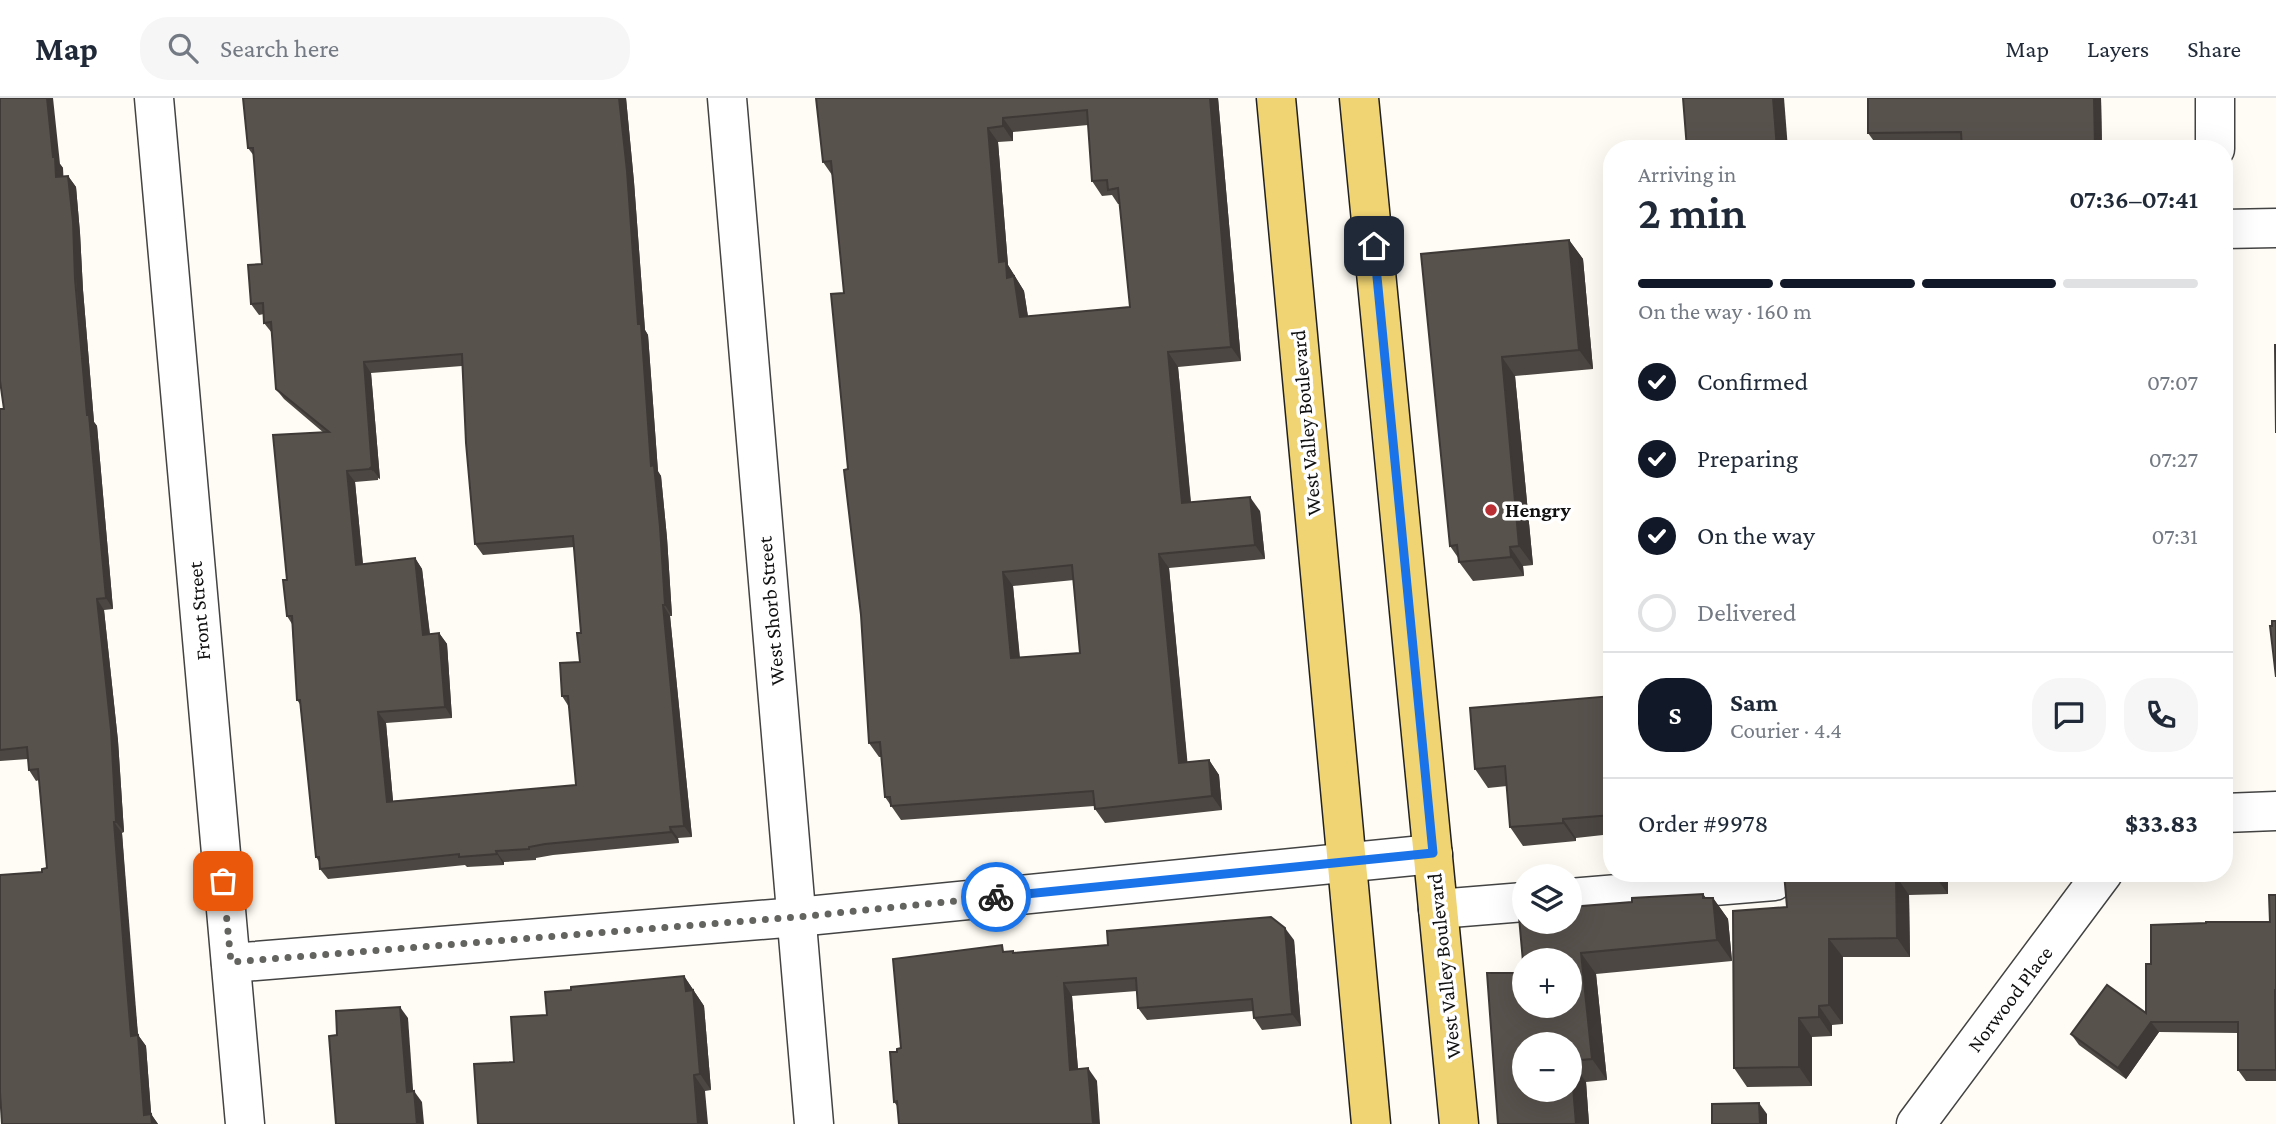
<!DOCTYPE html>
<meta charset="utf-8">
<style>
:root{--surface:#fff;--page:#f6f6f7;--text:#1f2937;--muted:#747a83;--line:#e0e1e3;--accent:#111827}
body{margin:0;font-family:"Crimson Pro",serif;background:var(--page);color:var(--text);height:100vh;display:flex;flex-direction:column;font-size:26px;white-space:nowrap}
*{box-sizing:border-box;margin:0}
p{font-size:23px;color:var(--muted)}
.icon{flex:none;width:38px;height:38px;fill:none;stroke:currentColor;stroke-width:2;stroke-linecap:round;stroke-linejoin:round}
.map{position:relative;flex:1;overflow:hidden}
.details{position:absolute;left:1603px;top:42px;width:630px;height:742px;display:flex;flex-direction:column;background:var(--surface);border-radius:28px;box-shadow:0 7px 28px #0002}
.details>*{flex:none}
.controls{position:absolute;left:1512px;top:766px;display:grid;gap:14px}
.controls a{display:grid;place-items:center;width:70px;height:70px;border-radius:50%;background:var(--surface);box-shadow:0 7px 28px #0002;font-size:35px}
.pin{position:absolute;display:grid;place-items:center;width:60px;height:60px;color:#fff;margin:-30px;border-radius:14px;box-shadow:0 4px 10px #0006}
.courier{position:absolute;display:grid;place-items:center;width:70px;height:70px;margin:-35px;border:5px solid #1a73e8;border-radius:50%;background:#fff;color:#222;box-shadow:0 2px 9px #0007}
.head em{font-style:normal;font-weight:600}
.head div{display:flex;flex-direction:column-reverse}
.head{display:flex;align-items:center;justify-content:space-between;height:119px;padding:0 35px}
h1{font-size:46px;font-weight:600;line-height:52px}
.bar{display:grid;grid-template-columns:repeat(4,1fr);gap:10px 7px;align-content:center;height:84px;padding:0 35px}
.bar i{height:9px;border-radius:5px;background:var(--line)}
.bar .selected{background:var(--accent)}
.bar p{grid-column:span 4}
.line{display:flex;align-items:center;gap:18px;padding:0 35px;border-top:2px solid var(--line)}
.line div{flex:1}
.round{display:grid;place-items:center;flex:none;width:74px;height:74px;border-radius:28px;background:var(--page)}
ol{padding:0 35px;list-style:none}
li{display:flex;align-items:center;gap:21px;height:77px}
li p{margin-inline-start:auto}
li .icon{padding:7px;border-radius:50%;background:var(--accent);color:#fff;stroke-width:4}
li:last-child{color:var(--muted)}
li i{width:38px;height:38px;border:4px solid var(--line);border-radius:50%}
header{display:flex;align-items:center;gap:42px;box-sizing:border-box;height:98px;padding:0 35px;background:var(--surface);border-bottom:2px solid var(--line)}
header strong{font-size:33px}
nav{display:flex;gap:38px;margin-inline-start:auto;font-size:24px}
.search{width:490px;height:63px;background:var(--page);display:flex;align-items:center;gap:18px;box-sizing:border-box;padding:0 24px;border-radius:28px;color:var(--muted);font-size:26px}
.map>svg:first-child{display:block}
.lines{fill:none;stroke-linecap:round;stroke-linejoin:round}
.street-casing{stroke:#434343;stroke-width:41}
.primary-casing{stroke:#212121;stroke-width:41}
.street{stroke:#fff;stroke-width:38}
.primary{stroke:#f0d372;stroke-width:38}
.wall{fill:#4c4742;fill-rule:evenodd}
.shaded-wall{fill:#3e3936}
.building{fill:#58524d;stroke:#3e3936;stroke-width:2;fill-rule:evenodd}
.done{stroke:#636360;stroke-width:7;stroke-dasharray:0 12.6}
.route{stroke:#1a73e8;stroke-width:9}
.poi-dot{fill:#b92f34;stroke:#fff;stroke-width:2.5}
.labels{text-anchor:middle;dominant-baseline:central;stroke-width:7;stroke-linejoin:round;paint-order:stroke}
.street-label{font-size:21px;fill:#101010;stroke:#fff}
.poi-label{font-size:21px;font-weight:bold;fill:#101010;stroke:#fff;text-anchor:start}
</style>
<header>
<strong>Map</strong>
<div class="search"><svg class="icon" aria-label="search" viewBox="0 0 24 24"><circle cx="10" cy="10" r="6"/><path d="M15 15l6 6"/></svg>Search here</div>
<nav><a>Map</a><a>Layers</a><a>Share</a></nav>
</header>
<div class="map">
<svg width="2276" height="1026" viewBox="0 0 2276 1026">
<rect width="100%" height="100%" fill="#fefcf4"/>
<g class="lines">
<defs>
<g id="street">
<path d="M 154,0 L 245,1026"/>
<path d="M 727,0 L 814,1026"/>
<path d="M 2215,51 L 2215,0"/>
<path d="M 2224,131 L 2276,130"/>
<path d="M 2224,715 L 2276,713"/>
<path d="M 1570,800 L 1774,783"/>
<path d="M 1438,811 L 1524,804"/>
<path d="M 231,865 L 797,819 L 1433,756"/>
<path d="M 1916,1026 L 2103,775"/>
</g>
<g id="primary">
<path d="M 1276,0 L 1371,1026"/>
<path d="M 1359,0 L 1459,1026"/>
</g>
</defs>
<use href="#street" class="street-casing"/>
<use href="#primary" class="primary-casing"/>
<use href="#street" class="street"/>
<use href="#primary" class="primary"/>
</g>
<g class="wall">
<path d="M 243,0 L 626,0 L 634,84 L 645,232 L 648,237 L 658,374 L 661,378 L 667,440 L 672,518 L 670,518 L 692,739 L 678,740 L 679,745 L 553,757 L 536,760 L 536,762 L 504,764 L 504,767 L 467,769 L 465,767 L 328,781 L 320,771 L 320,765 L 316,759 L 300,606 L 297,602 L 292,526 L 287,518 L 287,482 L 324,335 L 284,301 L 276,291 L 272,235 L 264,225 L 264,216 L 259,217 L 251,206 L 262,166 L 254,58 L 248,50 ZM 462,268 L 475,446 L 483,457 L 574,449 L 581,535 L 580,564 L 562,598 L 569,609 L 576,687 L 393,703 L 386,625 L 452,620 L 447,546 L 439,535 L 430,536 L 422,471 L 415,460 L 363,466 L 355,384 L 378,382 L 378,380 L 380,381 L 371,275 Z"/>
<path d="M 816,0 L 1218,0 L 1241,263 L 1178,269 L 1191,404 L 1260,413 L 1265,461 L 1169,470 L 1187,664 L 1209,662 L 1219,677 L 1222,712 L 1105,725 L 1095,711 L 1094,708 L 901,722 L 885,699 L 881,659 L 879,659 L 869,645 L 861,517 L 848,371 L 844,195 L 832,77 L 823,64 ZM 1088,27 L 1092,83 L 1102,98 L 1112,97 L 1118,106 L 1120,106 L 1130,209 L 1028,218 L 1024,193 L 1008,167 L 998,44 L 1013,43 L 1013,34 ZM 1074,482 L 1080,555 L 1020,560 L 1013,488 Z"/>
<path d="M 1868,0 L 2101,0 L 2102,51 L 1962,45 L 1876,46 L 1868,35 Z"/>
<path d="M 60,66 L 63,70 L 63,79 L 68,78 L 76,89 L 80,135 L 83,192 L 94,324 L 97,328 L 113,511 L 104,512 L 118,643 L 124,734 L 122,735 L 132,877 L 138,937 L 146,948 L 151,1016 L 158,1026 L 2,1026 L 42,774 L 47,770 L 39,682 L 36,683 L 29,672 L 28,661 L 0,663 L 0,311 L 4,311 Z"/>
<path d="M 1569,142 L 1583,161 L 1593,271 L 1515,278 L 1533,467 L 1523,468 L 1524,478 L 1473,483 L 1459,464 L 1459,461 L 1450,448 L 1421,156 Z"/>
<path d="M 1612,598 L 1612,736 L 1576,740 L 1576,743 L 1523,748 L 1510,729 L 1507,688 L 1488,690 L 1475,671 Z"/>
<path d="M 1784,775 L 1948,775 L 1948,796 L 1909,797 L 1910,859 L 1843,859 L 1843,926 L 1832,927 L 1832,938 L 1812,939 L 1812,988 L 1747,989 L 1734,970 L 1787,809 Z"/>
<path d="M 1703,796 L 1706,800 L 1713,800 L 1728,821 L 1732,863 L 1596,876 L 1607,982 L 1586,984 L 1589,1026 L 1498,1026 L 1524,875 L 1524,819 L 1632,804 Z"/>
<path d="M 2276,797 L 2276,983 L 2246,983 L 2238,972 L 2238,935 L 2159,934 L 2126,981 L 2079,947 L 2071,936 L 2146,915 L 2151,866 L 2270,824 Z"/>
<path d="M 1294,842 L 1301,928 L 1262,932 L 1254,920 L 1253,913 L 1147,922 L 1138,910 L 1137,893 L 1072,898 L 1078,971 L 1097,983 L 898,1009 L 894,1004 L 901,950 L 1006,853 L 1014,855 Z"/>
<path d="M 684,878 L 704,908 L 711,992 L 705,993 L 514,964 L 571,892 Z"/>
</g>
<g class="shaded-wall">
<path d="M 47,0 L 53,0 L 60,66 L 63,70 L 64,90 L 56,79 L 53,59 Z"/>
<path d="M 619,0 L 626,0 L 634,84 L 645,232 L 648,237 L 658,373 L 661,378 L 667,440 L 672,518 L 665,507 L 638,226 Z"/>
<path d="M 1210,0 L 1218,0 L 1241,263 L 1231,249 Z"/>
<path d="M 1773,0 L 1784,0 L 1788,51 L 1777,51 Z"/>
<path d="M 2094,0 L 2101,0 L 2102,51 L 2095,51 Z"/>
<path d="M 1003,20 L 1013,34 L 1013,43 L 1003,28 Z"/>
<path d="M 988,30 L 998,44 L 1008,167 L 1024,193 L 1030,233 L 1020,219 L 999,164 Z"/>
<path d="M 68,78 L 76,89 L 80,135 L 83,192 L 94,324 L 97,328 L 113,511 L 106,500 L 87,317 Z"/>
<path d="M 1569,142 L 1583,161 L 1593,271 L 1579,252 Z"/>
<path d="M 1168,254 L 1178,269 L 1192,419 L 1182,405 Z"/>
<path d="M 1502,259 L 1515,278 L 1533,467 L 1519,448 Z"/>
<path d="M 364,264 L 371,275 L 380,381 L 372,371 Z"/>
<path d="M 347,373 L 355,384 L 364,478 L 356,467 Z"/>
<path d="M 1250,399 L 1260,413 L 1265,461 L 1255,447 Z"/>
<path d="M 1510,449 L 1523,468 L 1524,478 L 1511,459 Z"/>
<path d="M 1159,456 L 1169,470 L 1189,680 L 1179,665 Z"/>
<path d="M 415,460 L 422,471 L 431,547 L 423,537 Z"/>
<path d="M 1003,474 L 1013,488 L 1021,575 L 1011,560 Z"/>
<path d="M 97,501 L 104,512 L 118,643 L 124,734 L 116,724 Z"/>
<path d="M 663,507 L 670,518 L 692,739 L 684,728 Z"/>
<path d="M 439,535 L 447,546 L 452,620 L 445,609 Z"/>
<path d="M 378,614 L 386,625 L 394,714 L 387,704 Z"/>
<path d="M 1209,662 L 1219,677 L 1222,712 L 1212,698 Z"/>
<path d="M 1563,721 L 1576,740 L 1576,743 L 1563,725 Z"/>
<path d="M 114,724 L 122,735 L 139,949 L 131,938 Z"/>
<path d="M 670,729 L 678,740 L 679,745 L 671,734 Z"/>
<path d="M 496,753 L 504,764 L 504,767 L 497,756 Z"/>
<path d="M 1935,775 L 1948,775 L 1948,796 L 1935,778 Z"/>
<path d="M 1896,778 L 1909,797 L 1910,859 L 1897,840 Z"/>
<path d="M 1703,796 L 1714,812 L 1713,800 L 1728,821 L 1732,863 L 1717,842 L 1703,800 Z"/>
<path d="M 1285,830 L 1294,842 L 1301,928 L 1292,916 Z"/>
<path d="M 1829,841 L 1843,859 L 1843,926 L 1829,907 Z"/>
<path d="M 1581,855 L 1596,876 L 1607,982 L 1592,961 Z"/>
<path d="M 684,878 L 704,908 L 711,992 L 700,976 Z"/>
<path d="M 1064,885 L 1072,898 L 1079,984 L 1070,972 Z"/>
<path d="M 2275,892 L 2276,894 L 2276,972 Z"/>
<path d="M 1819,908 L 1832,927 L 1832,938 L 1819,919 Z"/>
<path d="M 400,909 L 408,920 L 414,1005 L 407,994 Z"/>
<path d="M 1799,920 L 1812,939 L 1812,988 L 1799,969 Z"/>
<path d="M 2151,924 L 2159,934 L 2126,981 L 2118,970 Z"/>
<path d="M 138,937 L 146,948 L 152,1026 L 144,1017 Z"/>
<path d="M 1571,963 L 1586,984 L 1589,1026 L 1576,1026 Z"/>
<path d="M 1088,970 L 1097,983 L 1100,1026 L 1093,1026 Z"/>
<path d="M 694,977 L 705,993 L 708,1026 L 698,1026 Z"/>
<path d="M 414,993 L 422,1004 L 424,1026 L 417,1026 Z"/>
<path d="M 1759,1005 L 1767,1016 L 1767,1026 L 1760,1026 Z"/>
<path d="M 151,1016 L 158,1026 L 152,1026 Z"/>
</g>
<g class="building">
<path d="M 0,0 L 47,0 L 53,59 L 55,59 L 56,79 L 68,78 L 73,124 L 75,181 L 87,317 L 89,317 L 106,500 L 97,501 L 111,632 L 116,724 L 114,724 L 125,866 L 131,938 L 138,937 L 144,1017 L 151,1016 L 152,1026 L 2,1026 L 0,994 L 0,777 L 42,774 L 42,771 L 47,770 L 38,671 L 29,672 L 27,649 L 0,652 L 0,311 L 4,311 L 0,283 Z"/>
<path d="M 243,0 L 619,0 L 627,73 L 638,226 L 641,226 L 651,368 L 654,367 L 660,429 L 665,507 L 663,507 L 684,728 L 670,729 L 671,734 L 545,746 L 529,749 L 529,751 L 496,753 L 497,756 L 459,759 L 459,756 L 320,771 L 319,759 L 316,759 L 300,602 L 297,602 L 292,518 L 287,518 L 283,482 L 287,482 L 273,337 L 329,334 L 276,291 L 271,224 L 264,225 L 263,205 L 251,206 L 248,167 L 262,166 L 253,50 L 248,50 ZM 462,256 L 466,345 L 475,446 L 573,438 L 581,535 L 577,535 L 580,564 L 560,565 L 562,598 L 568,598 L 576,687 L 387,704 L 378,614 L 445,609 L 439,535 L 423,537 L 415,460 L 356,467 L 347,373 L 371,371 L 370,369 L 372,371 L 364,264 Z"/>
<path d="M 816,0 L 1210,0 L 1231,249 L 1168,254 L 1182,405 L 1250,399 L 1255,447 L 1159,456 L 1179,665 L 1209,662 L 1212,698 L 1095,711 L 1093,693 L 891,708 L 890,699 L 885,699 L 880,644 L 869,645 L 861,517 L 844,372 L 848,371 L 831,196 L 844,195 L 831,63 L 823,64 ZM 1087,12 L 1092,83 L 1107,82 L 1108,92 L 1118,90 L 1130,209 L 1020,219 L 1014,178 L 1007,180 L 1006,163 L 999,164 L 988,30 L 1003,28 L 1003,20 ZM 1072,467 L 1080,555 L 1011,560 L 1003,474 Z"/>
<path d="M 1683,0 L 1773,0 L 1777,51 L 1687,51 Z"/>
<path d="M 1868,0 L 2094,0 L 2095,51 L 1962,51 L 1961,34 L 1868,35 Z"/>
<path d="M 1569,142 L 1579,252 L 1502,259 L 1519,448 L 1510,449 L 1511,459 L 1459,464 L 1457,447 L 1450,448 L 1421,156 Z"/>
<path d="M 2275,247 L 2276,247 L 2276,335 L 2276,334 Z"/>
<path d="M 2272,523 L 2276,523 L 2276,579 L 2270,528 L 2272,528 Z"/>
<path d="M 1612,598 L 1612,717 L 1563,721 L 1563,725 L 1510,729 L 1505,668 L 1475,671 L 1470,610 Z"/>
<path d="M 1784,775 L 1935,775 L 1935,778 L 1896,778 L 1897,840 L 1829,841 L 1829,907 L 1819,908 L 1819,919 L 1799,920 L 1799,969 L 1734,970 L 1733,813 L 1787,809 Z"/>
<path d="M 1703,796 L 1703,800 L 1713,800 L 1717,842 L 1581,855 L 1592,961 L 1571,963 L 1576,1026 L 1498,1026 L 1487,875 L 1524,875 L 1519,819 L 1524,819 L 1524,824 L 1570,824 L 1570,809 L 1632,804 L 1632,800 ZM 1524,863 L 1570,863 L 1570,908 L 1524,908 ZM 1524,947 L 1570,947 L 1570,992 L 1524,992 Z"/>
<path d="M 2269,797 L 2276,797 L 2276,892 L 2275,892 L 2276,972 L 2238,972 L 2238,924 L 2151,924 L 2118,970 L 2071,936 L 2107,887 L 2146,915 L 2146,866 L 2151,866 L 2151,827 L 2206,825 L 2206,824 L 2270,824 Z"/>
<path d="M 1271,819 L 1285,830 L 1292,916 L 1254,920 L 1252,901 L 1138,910 L 1136,880 L 1064,885 L 1070,972 L 1088,970 L 1093,1026 L 899,1026 L 897,1003 L 894,1004 L 890,954 L 897,954 L 897,951 L 901,950 L 893,861 L 1002,847 L 1003,854 L 1013,853 L 1013,855 L 1108,847 L 1107,833 Z"/>
<path d="M 684,878 L 686,893 L 693,892 L 700,976 L 694,977 L 698,1026 L 478,1026 L 474,966 L 514,964 L 511,919 L 547,917 L 545,894 L 571,892 L 571,889 Z"/>
<path d="M 400,909 L 407,994 L 414,993 L 417,1026 L 336,1026 L 329,938 L 337,937 L 336,913 Z"/>
<path d="M 1759,1005 L 1760,1026 L 1712,1026 L 1712,1006 Z"/>
</g>
<g class="lines">
<path class="done" d="M 223,783 L 231,864 L 797,819 L 996,799"/>
<path class="route" d="M 996,799 L 1433,755 L 1374,148"/>
</g>
<circle class="poi-dot" cx="1491" cy="412" r="7"/>
<g class="labels">
<g class="street-label">
<text transform="translate(1306 325) rotate(-95)">West Valley Boulevard</text>
<text transform="translate(199 513) rotate(-95)">Front Street</text>
<text transform="translate(771 513) rotate(-95)">West Shorb Street</text>
<text transform="translate(1444 868) rotate(-96)">West Valley Boulevard</text>
<text transform="translate(2010 901) rotate(-53)">Norwood Place</text>
</g>
<g class="poi-label">
<text x="1505" y="412">Hengry</text>
</g>
</g>
</svg>
<div class="controls">
<a><svg class="icon" aria-label="layers" viewBox="0 0 24 24"><path d="M12 4l9 5-9 5-9-5zM3 14l9 5 9-5"/></svg></a>
<a>+</a>
<a>−</a>
</div>
<div class="pin" style="left:223px;top:783px;background:#ea580c"><svg class="icon" aria-label="bag" viewBox="0 0 24 24"><path d="M5 8h14l-1 12H6zM9 8a3 3 0 0 1 6 0"/></svg></div>
<div class="pin" style="left:1374px;top:148px;background:#1f2937"><svg class="icon" aria-label="home" viewBox="0 0 24 24"><path d="M3 11l9-7 9 7M6 9v11h12V9"/></svg></div>
<div class="courier" style="left:996px;top:799px"><svg class="icon" aria-label="bike" viewBox="0 0 24 24"><circle cx="6" cy="16" r="4"/><circle cx="18" cy="16" r="4"/><path d="M6 16l4-8h5l3 8M10 8l3 8H6M13 5h3"/></svg></div>
<section class="details">
<div class="head"><div><h1>2 min</h1><p>Arriving in</p></div><em>07:36–07:41</em></div>
<div class="bar"><i class="selected"></i><i class="selected"></i><i class="selected"></i><i></i><p>On the way · 160 m</p></div>
<ol>
<li><svg class="icon" aria-label="check" viewBox="0 0 24 24"><path d="M5 12l5 5 9-10"/></svg>Confirmed<p>07:07</p></li>
<li><svg class="icon" aria-label="check" viewBox="0 0 24 24"><path d="M5 12l5 5 9-10"/></svg>Preparing<p>07:27</p></li>
<li><svg class="icon" aria-label="check" viewBox="0 0 24 24"><path d="M5 12l5 5 9-10"/></svg>On the way<p>07:31</p></li>
<li><i></i>Delivered</li>
</ol>
<div class="line" style="height:126px"><b class="round" style="background:var(--accent);color:#fff">S</b><div><b>Sam</b><p>Courier · 4.4</p></div><a class="round"><svg class="icon" aria-label="chat" viewBox="0 0 24 24"><path d="M4 5h16v11H9l-5 4z"/></svg></a><a class="round"><svg class="icon" aria-label="phone" viewBox="0 0 24 24"><path d="M5 4h4l2 5-3 2q2 4 5 5l2-3 5 2v4C11 20 4 13 5 4z"/></svg></a></div>
<div class="line" style="height:91px"><div>Order #9978</div><b>$33.83</b></div>
</section>
</div>
